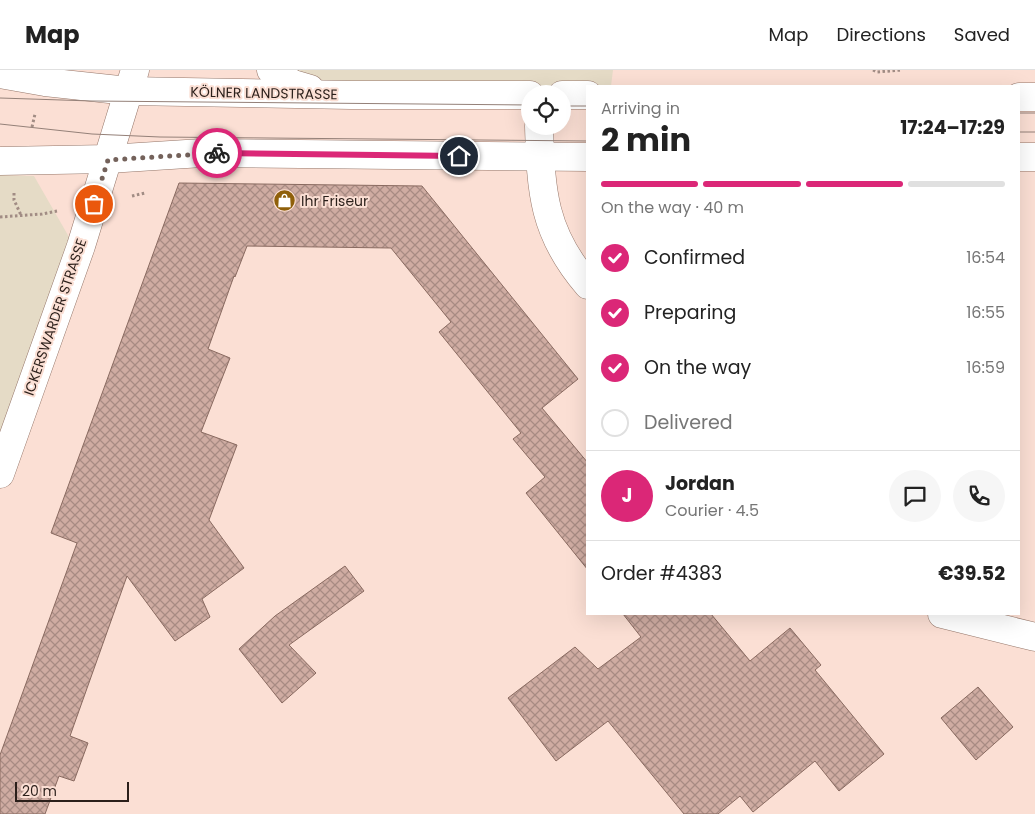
<!DOCTYPE html>
<meta charset="utf-8">
<style>
:root{--surface:#fff;--page:#f6f6f6;--text:#222;--muted:#767676;--line:#e0e0e0;--accent:#db2777}
body{margin:0;font-family:Poppins,sans-serif;background:var(--page);color:var(--text);height:100vh;display:flex;flex-direction:column;font-size:19px;white-space:nowrap}
*{box-sizing:border-box;margin:0}
p{font-size:16px;color:var(--muted)}
.icon{flex:none;width:28px;height:28px;fill:none;stroke:currentColor;stroke-width:2;stroke-linecap:round;stroke-linejoin:round}
.map{position:relative;flex:1;overflow:hidden}
.drawer{position:absolute;left:586px;top:15px;width:434px;height:530px;display:flex;flex-direction:column;background:var(--surface);border-radius:0px;box-shadow:0 5px 20px #0002}
.drawer>*{flex:none}
.fabs{position:absolute;left:521px;top:15px;display:grid;gap:10px}
.fabs a{display:grid;place-items:center;width:50px;height:50px;border-radius:50%;background:var(--surface);box-shadow:0 5px 20px #0002;font-size:25px}
.scale{position:absolute;left:15px;bottom:12px;width:114px;box-sizing:border-box;padding-left:5px;border:2px solid #2b1f1a;border-top:0;font-size:14px;line-height:18px;white-space:nowrap;color:#2b1f1a;-webkit-text-stroke:4px #fbdfd4;paint-order:stroke}
.pin{position:absolute;display:grid;place-items:center;width:42px;height:42px;color:#fff;margin:-21px;border:2px solid #fff;border-radius:50%;box-shadow:0 1px 5px #0007}
.courier{position:absolute;display:grid;place-items:center;width:50px;height:50px;margin:-25px;border:4px solid #db2777;border-radius:50%;background:#fff;color:#222;box-shadow:0 1px 6px #0007}
.headline em{font-style:normal;font-weight:700}
.headline div{display:flex;flex-direction:column-reverse}
.headline{display:flex;align-items:center;justify-content:space-between;height:85px;padding:0 15px}
h1{font-size:32px;font-weight:700;line-height:38px}
.bar{display:grid;grid-template-columns:repeat(4,1fr);gap:8px 5px;align-content:center;height:60px;padding:0 15px}
.bar i{height:6px;border-radius:4px;background:var(--line)}
.bar .selected{background:var(--accent)}
.bar p{grid-column:span 4}
.line{display:flex;align-items:center;gap:12px;padding:0 15px;border-top:1px solid var(--line)}
.line div{flex:1}
.round{display:grid;place-items:center;flex:none;width:52px;height:52px;border-radius:26px;background:var(--page)}
ol{padding:0 15px;list-style:none}
li{display:flex;align-items:center;gap:15px;height:55px}
li p{margin-inline-start:auto}
li .icon{padding:5px;border-radius:50%;background:var(--accent);color:#fff;stroke-width:4}
li:last-child{color:var(--muted)}
li i{width:28px;height:28px;border:2px solid var(--line);border-radius:50%}
header{display:flex;align-items:center;gap:30px;box-sizing:border-box;height:70px;padding:0 25px;background:var(--surface);border-bottom:1px solid var(--line)}
header strong{font-size:24px}
nav{display:flex;gap:28px;margin-inline-start:auto;font-size:18px}
.map>svg:first-child{display:block}
.commercial{fill:#e5dbc6}
.building{fill:url(#building-cross-hatch);stroke:#896a60}
.lines{fill:none;stroke-linecap:round;stroke-linejoin:round}
.minor-casing{stroke:#957669;stroke-width:29}
.secondary-casing{stroke:#957669;stroke-width:29}
.path{stroke:#a18c84;stroke-width:3;stroke-dasharray:2.5 2.5;stroke-linecap:butt}
.minor{stroke:#fff;stroke-width:28}
.secondary{stroke:#fff;stroke-width:28}
.tram{stroke:#948078;stroke-width:1}
.done{stroke:#74625b;stroke-width:5;stroke-dasharray:0 9}
.route{stroke:#db2777;stroke-width:6}
.labels{text-anchor:middle;dominant-baseline:central;stroke-width:4;stroke-linejoin:round;paint-order:stroke}
.street-label{font-size:14px;fill:#2b1f1a;stroke:#fbdfd4}
.poi-label{font-size:14px;fill:#2b1f1a;stroke:#fbdfd4;text-anchor:start}
</style>
<header>
<strong>Map</strong>
<nav><a>Map</a><a>Directions</a><a>Saved</a></nav>
</header>
<div class="map">
<svg width="1035" height="744" viewBox="0 0 1035 744">
<defs>
<pattern id="building-cross-hatch" width="8" height="8" patternUnits="userSpaceOnUse" patternTransform="scale(1.25)"><rect width="8" height="8" fill="#cfaca2"/><path d="M0 0l8 8M0 8l8-8" fill="none" stroke="#a88b83"/></pattern>
</defs>
<rect width="100%" height="100%" fill="#fbdfd4"/>
<g class="commercial">
<path d="M 282,0 L 613,0 L 611,16 L 588,16 L 587,19 L 349,19 Z"/>
<path d="M 0,105 L 34,106 L 73,174 L 7,364 L 0,361 Z"/>
</g>
<g class="building">
<path d="M 179,113 L 422,116 L 578,309 L 542,338 L 588,393 L 588,500 L 526,423 L 545,407 L 513,369 L 521,363 L 439,262 L 451,252 L 391,178 L 247,176 L 235,207 L 234,206 L 208,279 L 230,288 L 201,362 L 237,375 L 209,450 L 244,498 L 202,529 L 210,547 L 175,571 L 127,506 L 70,666 L 88,673 L 74,711 L 59,706 L 45,744 L 0,744 L 0,685 L 77,473 L 51,463 Z"/>
<path d="M 345,496 L 364,521 L 289,575 L 316,603 L 282,633 L 239,579 L 275,546 Z"/>
<path d="M 623,544 L 711,544 L 750,591 L 790,558 L 821,595 L 815,600 L 884,684 L 839,721 L 815,691 L 753,742 L 740,726 L 718,744 L 684,744 L 608,651 L 556,691 L 508,628 L 575,577 L 598,599 L 641,567 Z"/>
<path d="M 978,617 L 1013,657 L 976,690 L 941,648 Z"/>
</g>
<g class="lines">
<defs>
<g id="minor">
<path d="M 539,56 C 541,122 543,163 588,215"/>
<path d="M 942,544 L 1035,567"/>
</g>
<g id="secondary">
<path d="M 271,0 L 293,14 L 310,19"/>
<path d="M 0,4 L 45,12 L 128,21 L 351,25 L 530,25"/>
<path d="M 562,25 L 588,25"/>
<path d="M 1019,27 L 1035,27"/>
<path d="M 1019,87 L 1035,87"/>
<path d="M 0,91 L 108,89 L 202,83 L 588,87"/>
<path d="M 0,404 L 81,176 L 135,0"/>
</g>
</defs>
<use href="#minor" class="minor-casing"/>
<use href="#secondary" class="secondary-casing"/>
<g class="path">
<path d="M 873,0 L 877,2 L 902,0"/>
<path d="M 32,57 L 35,44"/>
<path d="M 14,123 L 14,130 L 21,145"/>
<path d="M 132,126 L 145,123"/>
<path d="M 0,147 L 42,144 L 57,141"/>
</g>
<use href="#minor" class="minor"/>
<use href="#secondary" class="secondary"/>
<g class="tram">
<path d="M 0,28 L 92,31 L 530,35"/>
<path d="M 562,36 L 588,36"/>
<path d="M 1019,43 L 1035,43"/>
<path d="M 0,54 L 92,64 L 160,67 L 588,71"/>
<path d="M 1019,62 L 1035,62"/>
</g>
</g>
<g class="lines">
<path class="done" d="M 94,134 L 108,90 L 217,83"/>
<path class="route" d="M 217,83 L 459,86"/>
</g>
<defs>
<symbol id="shop-disc" viewBox="-11 -11 22 22"><circle r="9.5" fill="#8f600b" stroke="#fbdfd4"/><path d="M-5-2.5h2.3a2.7 3.5 0 0 1 5.4 0H5L5.5 6h-11ZM-1.5-2.5h3a1.5 2.3 0 0 0-3 0Z" fill="#fff"/></symbol>
</defs>
<g fill-rule="evenodd">
<use href="#shop-disc" x="272" y="118" width="25" height="25"/>
</g>
<g class="labels">
<g class="street-label">
<text transform="translate(264 23) rotate(1)">KÖLNER LANDSTRASSE</text>
<text transform="translate(55 247) rotate(-71)">ICKERSWARDER STRASSE</text>
</g>
<g class="poi-label">
<text x="301" y="131">Ihr Friseur</text>
</g>
</g>
</svg>
<div class="fabs">
<a><svg class="icon" aria-label="locate" viewBox="0 0 24 24"><circle cx="12" cy="12" r="6"/><path d="M12 2v4M12 18v4M2 12h4M18 12h4"/></svg></a>
</div>
<div class="scale">20 m</div>
<div class="pin" style="left:94px;top:134px;background:#ea580c"><svg class="icon" aria-label="bag" viewBox="0 0 24 24"><path d="M5 8h14l-1 12H6zM9 8a3 3 0 0 1 6 0"/></svg></div>
<div class="pin" style="left:459px;top:86px;background:#1f2937"><svg class="icon" aria-label="home" viewBox="0 0 24 24"><path d="M3 11l9-7 9 7M6 9v11h12V9"/></svg></div>
<div class="courier" style="left:217px;top:83px"><svg class="icon" aria-label="bike" viewBox="0 0 24 24"><circle cx="6" cy="16" r="4"/><circle cx="18" cy="16" r="4"/><path d="M6 16l4-8h5l3 8M10 8l3 8H6M13 5h3"/></svg></div>
<section class="drawer">
<div class="headline"><div><h1>2 min</h1><p>Arriving in</p></div><em>17:24–17:29</em></div>
<div class="bar"><i class="selected"></i><i class="selected"></i><i class="selected"></i><i></i><p>On the way · 40 m</p></div>
<ol>
<li><svg class="icon" aria-label="check" viewBox="0 0 24 24"><path d="M5 12l5 5 9-10"/></svg>Confirmed<p>16:54</p></li>
<li><svg class="icon" aria-label="check" viewBox="0 0 24 24"><path d="M5 12l5 5 9-10"/></svg>Preparing<p>16:55</p></li>
<li><svg class="icon" aria-label="check" viewBox="0 0 24 24"><path d="M5 12l5 5 9-10"/></svg>On the way<p>16:59</p></li>
<li><i></i>Delivered</li>
</ol>
<div class="line" style="height:90px"><b class="round" style="background:var(--accent);color:#fff">J</b><div><b>Jordan</b><p>Courier · 4.5</p></div><a class="round"><svg class="icon" aria-label="chat" viewBox="0 0 24 24"><path d="M4 5h16v11H9l-5 4z"/></svg></a><a class="round"><svg class="icon" aria-label="phone" viewBox="0 0 24 24"><path d="M5 4h4l2 5-3 2q2 4 5 5l2-3 5 2v4C11 20 4 13 5 4z"/></svg></a></div>
<div class="line" style="height:65px"><div>Order #4383</div><b>€39.52</b></div>
</section>
</div>
